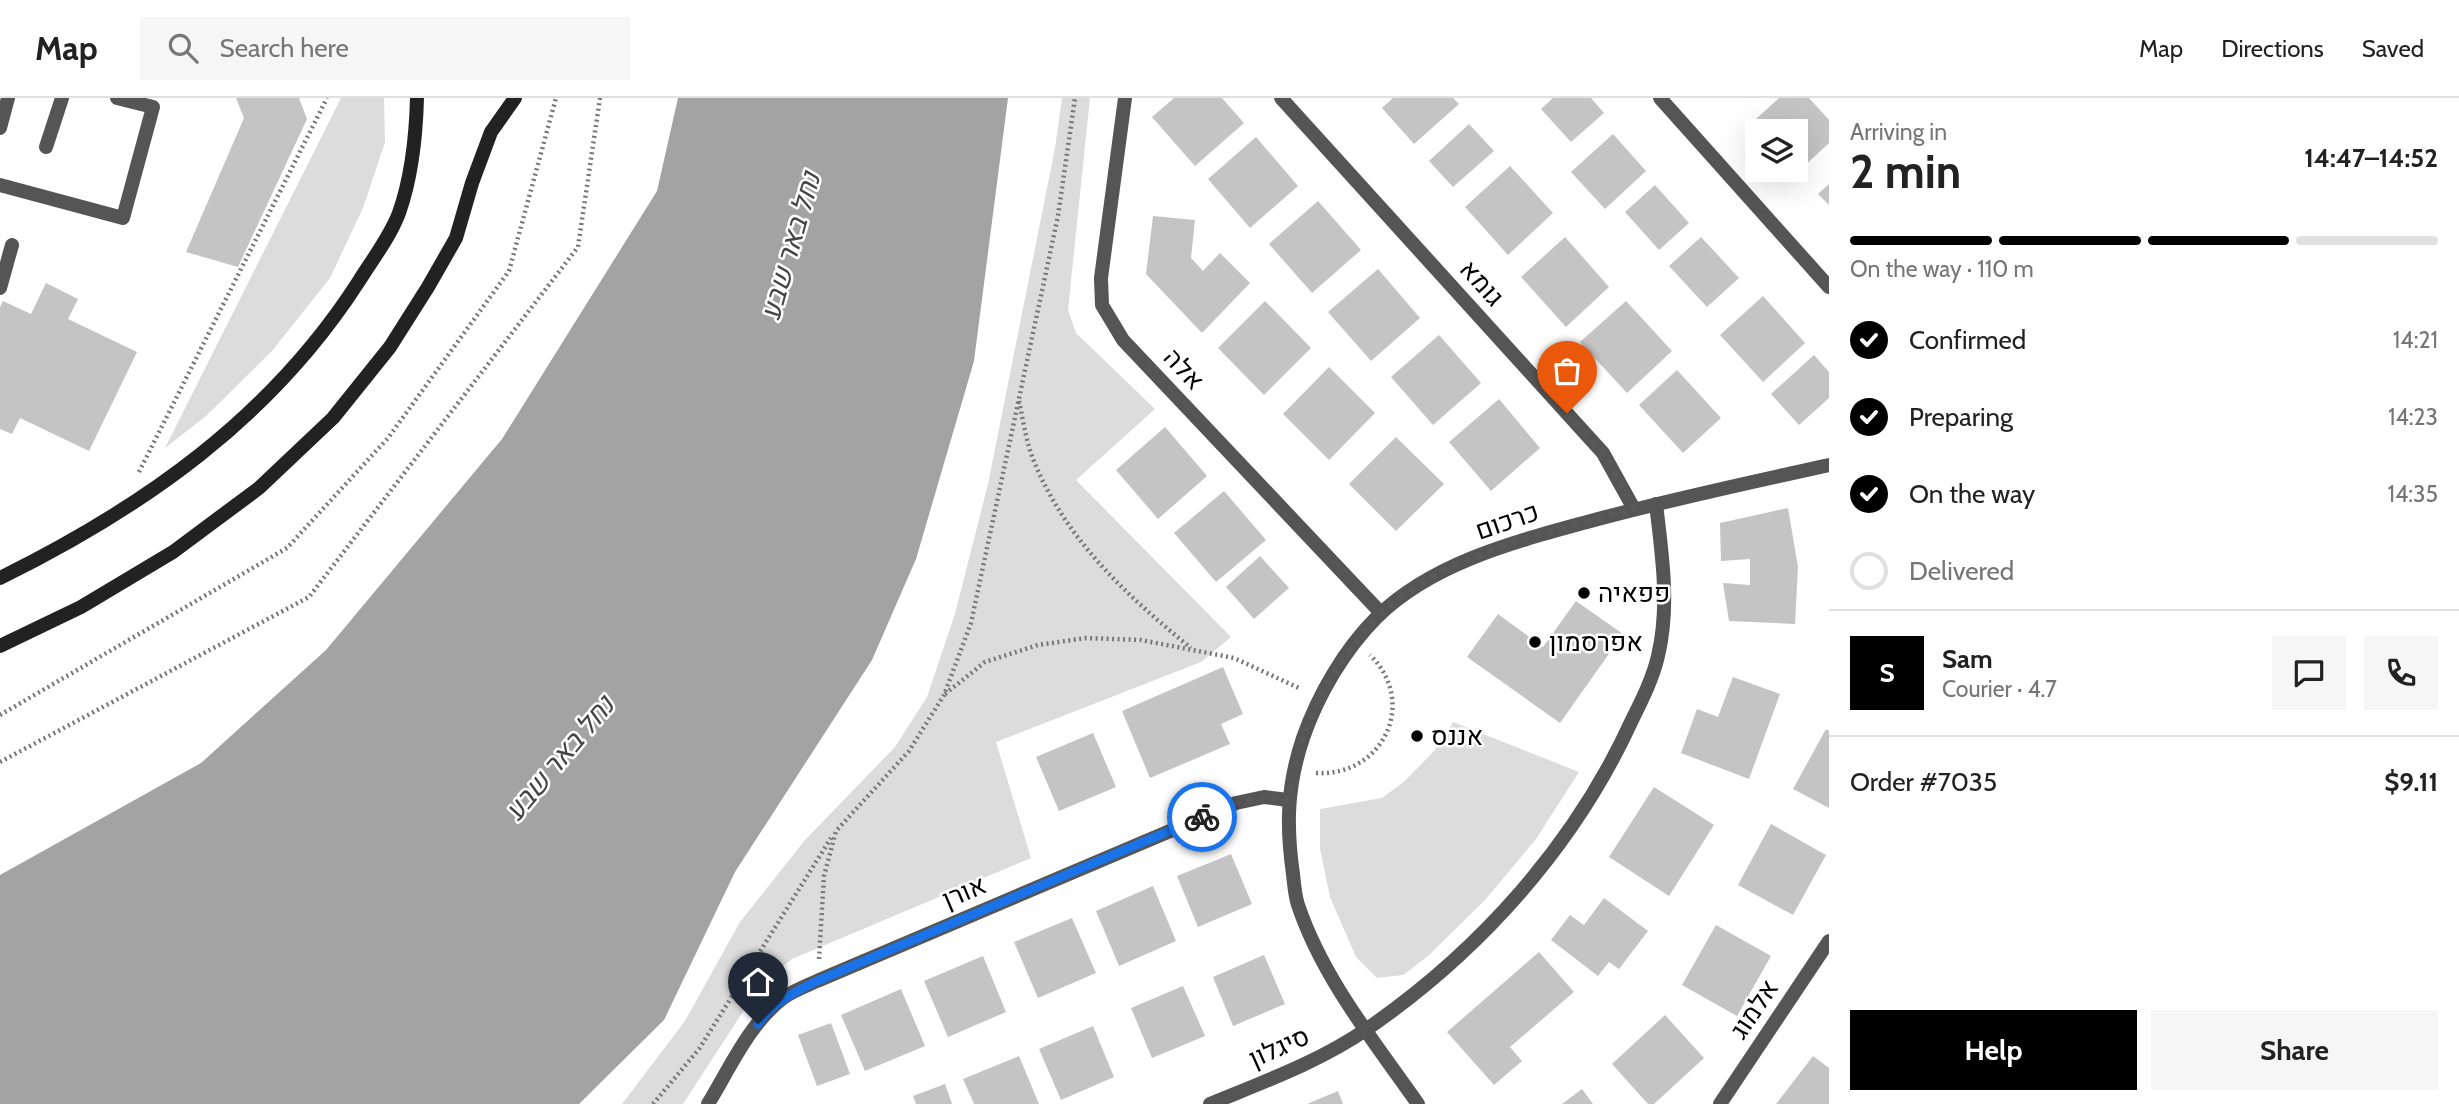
<!DOCTYPE html>
<meta charset="utf-8">
<style>
:root{--surface:#fff;--page:#f6f6f6;--text:#222;--muted:#767676;--line:#e0e0e0;--accent:#000}
body{margin:0;font-family:Cabin,Heebo,sans-serif;background:var(--page);color:var(--text);height:100vh;display:flex;flex-direction:column;font-size:26px;white-space:nowrap}
*{box-sizing:border-box;margin:0}
p{font-size:23px;color:var(--muted)}
.icon{flex:none;width:38px;height:38px;fill:none;stroke:currentColor;stroke-width:2;stroke-linecap:round;stroke-linejoin:round}
.map{position:relative;flex:1;overflow:hidden}
.details{display:flex;flex-direction:column;background:var(--surface);width:630px}
.details>*{flex:none}
.tools{position:absolute;left:1745px;top:21px;display:grid;gap:14px}
.tools a{display:grid;place-items:center;width:63px;height:63px;border-radius:0px;background:var(--surface);box-shadow:0 7px 28px #0002;font-size:35px}
.pin{position:absolute;display:grid;place-items:center;width:60px;height:60px;color:#fff;margin:-72px -30px;border-radius:50% 50% 50% 0;rotate:-45deg;box-shadow:0 0 7px #0007}
.pin .icon{rotate:45deg}
.courier{position:absolute;display:grid;place-items:center;width:70px;height:70px;margin:-35px;border:5px solid #1a73e8;border-radius:50%;background:#fff;color:#222;box-shadow:0 2px 9px #0007}
.summary em{font-style:normal;font-weight:800}
.summary div{display:flex;flex-direction:column-reverse}
.summary{display:flex;align-items:center;justify-content:space-between;height:119px;padding:0 21px}
h1{font-size:46px;font-weight:800;line-height:52px}
.bar{display:grid;grid-template-columns:repeat(4,1fr);gap:10px 7px;align-content:center;height:84px;padding:0 21px}
.bar i{height:9px;border-radius:5px;background:var(--line)}
.bar .active{background:var(--accent)}
.bar p{grid-column:span 4}
.line{display:flex;align-items:center;gap:18px;padding:0 21px;border-top:2px solid var(--line)}
.line div{flex:1}
.round{display:grid;place-items:center;flex:none;width:74px;height:74px;border-radius:0px;background:var(--page)}
ol{padding:0 21px;list-style:none}
li{display:flex;align-items:center;gap:21px;height:77px}
li p{margin-inline-start:auto}
li .icon{padding:7px;border-radius:50%;background:var(--accent);color:#fff;stroke-width:4}
li:last-child{color:var(--muted)}
li i{width:38px;height:38px;border:4px solid var(--line);border-radius:50%}
.button{display:flex;gap:14px;margin-top:auto;padding:14px 21px}
.button a{flex:1;height:80px;border-radius:0px;background:var(--accent);color:#fff;font-size:28px;font-weight:800;line-height:80px;text-align:center}
.button a+a{background:var(--page);color:var(--text)}
header{display:flex;align-items:center;gap:42px;box-sizing:border-box;height:98px;padding:0 35px;background:var(--surface);border-bottom:2px solid var(--line)}
header strong{font-size:33px}
nav{display:flex;gap:38px;margin-inline-start:auto;font-size:24px}
.search{width:490px;height:63px;background:var(--page);display:flex;align-items:center;gap:18px;box-sizing:border-box;padding:0 24px;border-radius:0px;color:var(--muted);font-size:26px}
main{display:flex;flex:1;min-height:0}
.map>svg:first-child{display:block}
.green{fill:#dcdcdc}
.water{fill:#a3a3a3}
.building{fill:#c4c4c4}
.lines{fill:none;stroke-linecap:round;stroke-linejoin:round}
.path{stroke:#777;stroke-width:4.5;stroke-dasharray:2 3.5;stroke-linecap:butt}
.lane{stroke:#555;stroke-width:14}
.street{stroke:#555;stroke-width:14}
.secondary{stroke:#222;stroke-width:14}
.done{stroke:#595959;stroke-width:7;stroke-dasharray:0 12.6}
.route{stroke:#1a73e8;stroke-width:9}
.poi-dot{fill:#000;stroke:#fff;stroke-width:2.5}
.labels{text-anchor:middle;dominant-baseline:central;stroke-width:5;stroke-linejoin:round;paint-order:stroke}
.street-label{font-size:26px;fill:#000;stroke:#fff}
.poi-label{font-size:26px;fill:#000;stroke:#fff;text-anchor:start}
.water-label{font-size:28px;font-style:italic;fill:#444;stroke:#fff}
</style>
<header>
<strong>Map</strong>
<div class="search"><svg class="icon" aria-label="search" viewBox="0 0 24 24"><circle cx="10" cy="10" r="6"/><path d="M15 15l6 6"/></svg>Search here</div>
<nav><a>Map</a><a>Directions</a><a>Saved</a></nav>
</header>
<main>
<div class="map">
<svg width="1829" height="1006" viewBox="0 0 1829 1006">
<rect width="100%" height="100%" fill="#fff"/>
<g class="green">
<path d="M 341,0 L 384,0 L 385,44 L 363,110 L 330,180 L 272,253 L 206,318 L 165,350 Z"/>
<path d="M 1062,0 L 1090,0 L 1068,212 L 1076,235 L 1155,311 L 1076,382 L 1231,539 L 1201,564 L 996,644 L 1031,760 L 792,861 L 761,886 L 683,1006 L 622,1006 L 685,923 L 740,824 L 805,742 L 895,649 L 927,599 L 955,516 L 988,386 L 1055,50 Z"/>
<path d="M 1453,624 L 1579,674 L 1536,741 L 1485,802 L 1428,858 L 1403,877 L 1377,880 L 1356,859 L 1330,799 L 1320,751 L 1320,711 L 1382,700 L 1405,683 L 1434,653 Z"/>
</g>
<path class="water" d="M 678,0 L 1008,0 L 974,263 L 916,461 L 872,562 L 735,774 L 664,922 L 579,1006 L 0,1006 L 0,777 L 201,665 L 326,552 L 502,341 L 657,93 Z"/>
<g class="building">
<path d="M 236,0 L 299,0 L 307,21 L 238,169 L 186,154 L 244,20 Z"/>
<path d="M 1174,0 L 1222,0 L 1244,25 L 1195,68 L 1152,19 Z"/>
<path d="M 1393,0 L 1453,0 L 1459,6 L 1414,46 L 1382,10 Z"/>
<path d="M 1553,0 L 1591,0 L 1604,15 L 1571,44 L 1541,11 Z"/>
<path d="M 1779,0 L 1809,0 L 1829,22 L 1829,45 L 1801,71 L 1796,65 L 1796,33 L 1767,33 L 1756,21 Z"/>
<path d="M 1469,26 L 1494,53 L 1453,89 L 1429,63 Z"/>
<path d="M 1613,36 L 1646,73 L 1605,111 L 1571,74 Z"/>
<path d="M 1256,39 L 1298,88 L 1250,130 L 1208,81 Z"/>
<path d="M 1510,68 L 1553,115 L 1508,157 L 1465,109 Z"/>
<path d="M 1829,86 L 1829,107 L 1818,96 Z"/>
<path d="M 1655,87 L 1689,125 L 1659,152 L 1625,114 Z"/>
<path d="M 1318,103 L 1361,152 L 1312,195 L 1269,146 Z"/>
<path d="M 1153,118 L 1195,122 L 1191,160 L 1203,173 L 1220,155 L 1250,185 L 1202,235 L 1146,176 Z"/>
<path d="M 1565,139 L 1609,189 L 1566,229 L 1521,179 Z"/>
<path d="M 1701,139 L 1739,180 L 1707,209 L 1669,168 Z"/>
<path d="M 1378,171 L 1420,220 L 1371,263 L 1328,214 Z"/>
<path d="M 46,185 L 78,201 L 68,221 L 137,254 L 89,353 L 20,320 L 12,336 L 0,331 L 0,209 L 3,203 L 31,216 Z"/>
<path d="M 1763,198 L 1805,245 L 1763,284 L 1720,237 Z"/>
<path d="M 1265,203 L 1311,250 L 1264,297 L 1218,250 Z"/>
<path d="M 1626,203 L 1672,253 L 1627,295 L 1580,244 Z"/>
<path d="M 1439,237 L 1481,285 L 1433,327 L 1391,279 Z"/>
<path d="M 1814,257 L 1829,274 L 1829,300 L 1799,327 L 1771,296 Z"/>
<path d="M 1329,269 L 1375,315 L 1329,362 L 1283,316 Z"/>
<path d="M 1677,272 L 1721,320 L 1683,355 L 1639,307 Z"/>
<path d="M 1499,301 L 1540,350 L 1491,393 L 1449,344 Z"/>
<path d="M 1165,329 L 1207,378 L 1158,421 L 1116,372 Z"/>
<path d="M 1396,339 L 1444,386 L 1396,433 L 1349,386 Z"/>
<path d="M 1224,393 L 1266,442 L 1216,484 L 1174,435 Z"/>
<path d="M 1788,410 L 1798,469 L 1795,526 L 1729,523 L 1723,485 L 1750,487 L 1750,461 L 1721,463 L 1720,425 Z"/>
<path d="M 1260,458 L 1289,490 L 1254,521 L 1226,489 Z"/>
<path d="M 1576,503 L 1623,536 L 1560,625 L 1467,559 L 1498,516 L 1543,549 Z"/>
<path d="M 1223,569 L 1243,616 L 1221,626 L 1230,646 L 1150,680 L 1122,613 Z"/>
<path d="M 1733,579 L 1780,596 L 1749,681 L 1681,655 L 1697,611 L 1718,619 Z"/>
<path d="M 1826,631 L 1829,633 L 1829,710 L 1793,691 Z"/>
<path d="M 1093,635 L 1116,689 L 1059,713 L 1036,659 Z"/>
<path d="M 1654,689 L 1714,727 L 1669,798 L 1609,759 Z"/>
<path d="M 1771,726 L 1826,757 L 1793,817 L 1738,787 Z"/>
<path d="M 1231,756 L 1252,806 L 1198,829 L 1177,778 Z"/>
<path d="M 1153,788 L 1176,843 L 1119,868 L 1096,813 Z"/>
<path d="M 1604,800 L 1648,833 L 1619,871 L 1609,864 L 1598,878 L 1551,842 L 1570,817 L 1584,827 Z"/>
<path d="M 1072,820 L 1096,875 L 1038,900 L 1014,844 Z"/>
<path d="M 1716,827 L 1771,858 L 1737,918 L 1682,887 Z"/>
<path d="M 1539,854 L 1574,894 L 1510,949 L 1522,963 L 1494,987 L 1447,934 Z"/>
<path d="M 1264,857 L 1285,906 L 1233,928 L 1213,879 Z"/>
<path d="M 983,858 L 1006,914 L 948,939 L 924,883 Z"/>
<path d="M 1183,888 L 1205,938 L 1152,960 L 1131,910 Z"/>
<path d="M 901,891 L 925,948 L 865,973 L 841,917 Z"/>
<path d="M 1665,917 L 1704,960 L 1654,1006 L 1648,1006 L 1612,966 Z"/>
<path d="M 831,925 L 850,976 L 817,988 L 798,937 Z"/>
<path d="M 1093,928 L 1114,979 L 1061,1002 L 1039,951 Z"/>
<path d="M 1019,958 L 1039,1006 L 974,1006 L 963,981 Z"/>
<path d="M 1813,958 L 1829,970 L 1829,1006 L 1776,1006 Z"/>
<path d="M 945,986 L 952,1006 L 916,1006 L 913,998 Z"/>
<path d="M 1582,991 L 1593,1006 L 1562,1006 Z"/>
<path d="M 1338,993 L 1343,1006 L 1307,1006 Z"/>
</g>
<g class="lines">
<g class="path">
<path d="M 1019,303 C 1023,322 1026,343 1033,361 C 1065,441 1126,497 1191,550"/>
<path d="M 139,374 L 327,0"/>
<path d="M 945,596 L 985,564 L 1038,547 L 1086,540 L 1141,542 L 1234,560 L 1301,591"/>
<path d="M 0,617 L 287,450 L 388,340 L 509,173 L 556,0"/>
<path d="M 0,664 L 309,499 L 578,149 L 600,0"/>
<path d="M 1316,675 C 1382,679 1419,605 1370,557"/>
<path d="M 819,861 L 824,778 L 836,733 L 909,653 L 944,597 L 971,525 L 1058,118 L 1075,0"/>
<path d="M 653,1006 L 699,951 L 831,740"/>
</g>
<g class="lane">
<path d="M 0,30 L 8,0"/>
<path d="M 46,49 L 62,0"/>
<path d="M 0,87 L 123,120 L 153,9 L 117,0"/>
<path d="M 0,190 L 12,147"/>
</g>
<g class="street">
<path d="M 1125,0 L 1101,180 L 1102,207 L 1123,242 L 1381,515"/>
<path d="M 1281,0 L 1603,355 L 1634,411"/>
<path d="M 1660,0 L 1829,189"/>
<path d="M 708,1006 C 730,970 749,926 783,900 C 793,893 806,888 817,883 L 1236,705 L 1264,699 L 1288,702"/>
<path d="M 1210,1006 C 1263,984 1319,964 1367,931 C 1480,853 1575,747 1632,622 C 1642,602 1653,580 1658,558 C 1670,508 1662,457 1656,406"/>
<path d="M 1418,1006 C 1374,943 1323,881 1298,807 C 1295,798 1294,786 1293,776 C 1286,727 1287,688 1303,640 C 1318,597 1344,552 1377,519 C 1432,465 1514,444 1587,424 C 1667,402 1748,385 1829,367"/>
<path d="M 1720,1006 L 1829,843"/>
</g>
<g class="secondary">
<path d="M 0,480 C 144,409 271,320 359,183 C 372,162 390,139 399,115 C 412,78 416,39 417,0"/>
<path d="M 0,548 L 81,509 L 173,454 L 259,390 L 333,320 L 390,249 L 428,189 L 456,140 L 472,85 L 491,34 L 515,0"/>
</g>
</g>
<g class="lines">
<path class="done" d="M 1202,719 C 1236,705 1251,697 1288,702 C 1294,673 1301,644 1312,615 C 1319,597 1333,577 1344,561 C 1354,546 1365,531 1377,519 C 1442,455 1549,434 1634,411 L 1603,355 L 1567,315"/>
<path class="route" d="M 758,926 C 774,904 794,894 817,883 L 1202,719"/>
</g>
<g class="poi-dot">
<circle cx="1584" cy="495" r="7"/>
<circle cx="1535" cy="544" r="7"/>
<circle cx="1417" cy="638" r="7"/>
</g>
<g class="labels">
<g class="street-label">
<text transform="translate(1482 185) rotate(48)">גומא</text>
<text transform="translate(1184 271) rotate(47)">אלה</text>
<text transform="translate(1507 423) rotate(-19)">כרכום</text>
<text transform="translate(964 794) rotate(-23)">אורן</text>
<text transform="translate(1754 911) rotate(-56)">אלמוג</text>
<text transform="translate(1279 949) rotate(-24)">סיגלון</text>
</g>
<g class="poi-label">
<text x="1598" y="495">פפאיה</text>
<text x="1549" y="544">אפרסמון</text>
<text x="1431" y="638">אננס</text>
</g>
<g class="water-label">
<text transform="translate(790 148) rotate(-74)">נחל באר שבע</text>
<text transform="translate(559 660) rotate(-50)">נחל באר שבע</text>
</g>
</g>
</svg>
<div class="tools">
<a><svg class="icon" aria-label="layers" viewBox="0 0 24 24"><path d="M12 4l9 5-9 5-9-5zM3 14l9 5 9-5"/></svg></a>
</div>
<div class="pin" style="left:1567px;top:315px;background:#ea580c"><svg class="icon" aria-label="bag" viewBox="0 0 24 24"><path d="M5 8h14l-1 12H6zM9 8a3 3 0 0 1 6 0"/></svg></div>
<div class="pin" style="left:758px;top:926px;background:#1f2937"><svg class="icon" aria-label="home" viewBox="0 0 24 24"><path d="M3 11l9-7 9 7M6 9v11h12V9"/></svg></div>
<div class="courier" style="left:1202px;top:719px"><svg class="icon" aria-label="bike" viewBox="0 0 24 24"><circle cx="6" cy="16" r="4"/><circle cx="18" cy="16" r="4"/><path d="M6 16l4-8h5l3 8M10 8l3 8H6M13 5h3"/></svg></div>
</div>
<section class="details">
<div class="summary"><div><h1>2 min</h1><p>Arriving in</p></div><em>14:47–14:52</em></div>
<div class="bar"><i class="active"></i><i class="active"></i><i class="active"></i><i></i><p>On the way · 110 m</p></div>
<ol>
<li><svg class="icon" aria-label="check" viewBox="0 0 24 24"><path d="M5 12l5 5 9-10"/></svg>Confirmed<p>14:21</p></li>
<li><svg class="icon" aria-label="check" viewBox="0 0 24 24"><path d="M5 12l5 5 9-10"/></svg>Preparing<p>14:23</p></li>
<li><svg class="icon" aria-label="check" viewBox="0 0 24 24"><path d="M5 12l5 5 9-10"/></svg>On the way<p>14:35</p></li>
<li><i></i>Delivered</li>
</ol>
<div class="line" style="height:126px"><b class="round" style="background:var(--accent);color:#fff">S</b><div><b>Sam</b><p>Courier · 4.7</p></div><a class="round"><svg class="icon" aria-label="chat" viewBox="0 0 24 24"><path d="M4 5h16v11H9l-5 4z"/></svg></a><a class="round"><svg class="icon" aria-label="phone" viewBox="0 0 24 24"><path d="M5 4h4l2 5-3 2q2 4 5 5l2-3 5 2v4C11 20 4 13 5 4z"/></svg></a></div>
<div class="line" style="height:91px"><div>Order #7035</div><b>$9.11</b></div>
<div class="button"><a>Help</a><a>Share</a></div>
</section>
</main>
